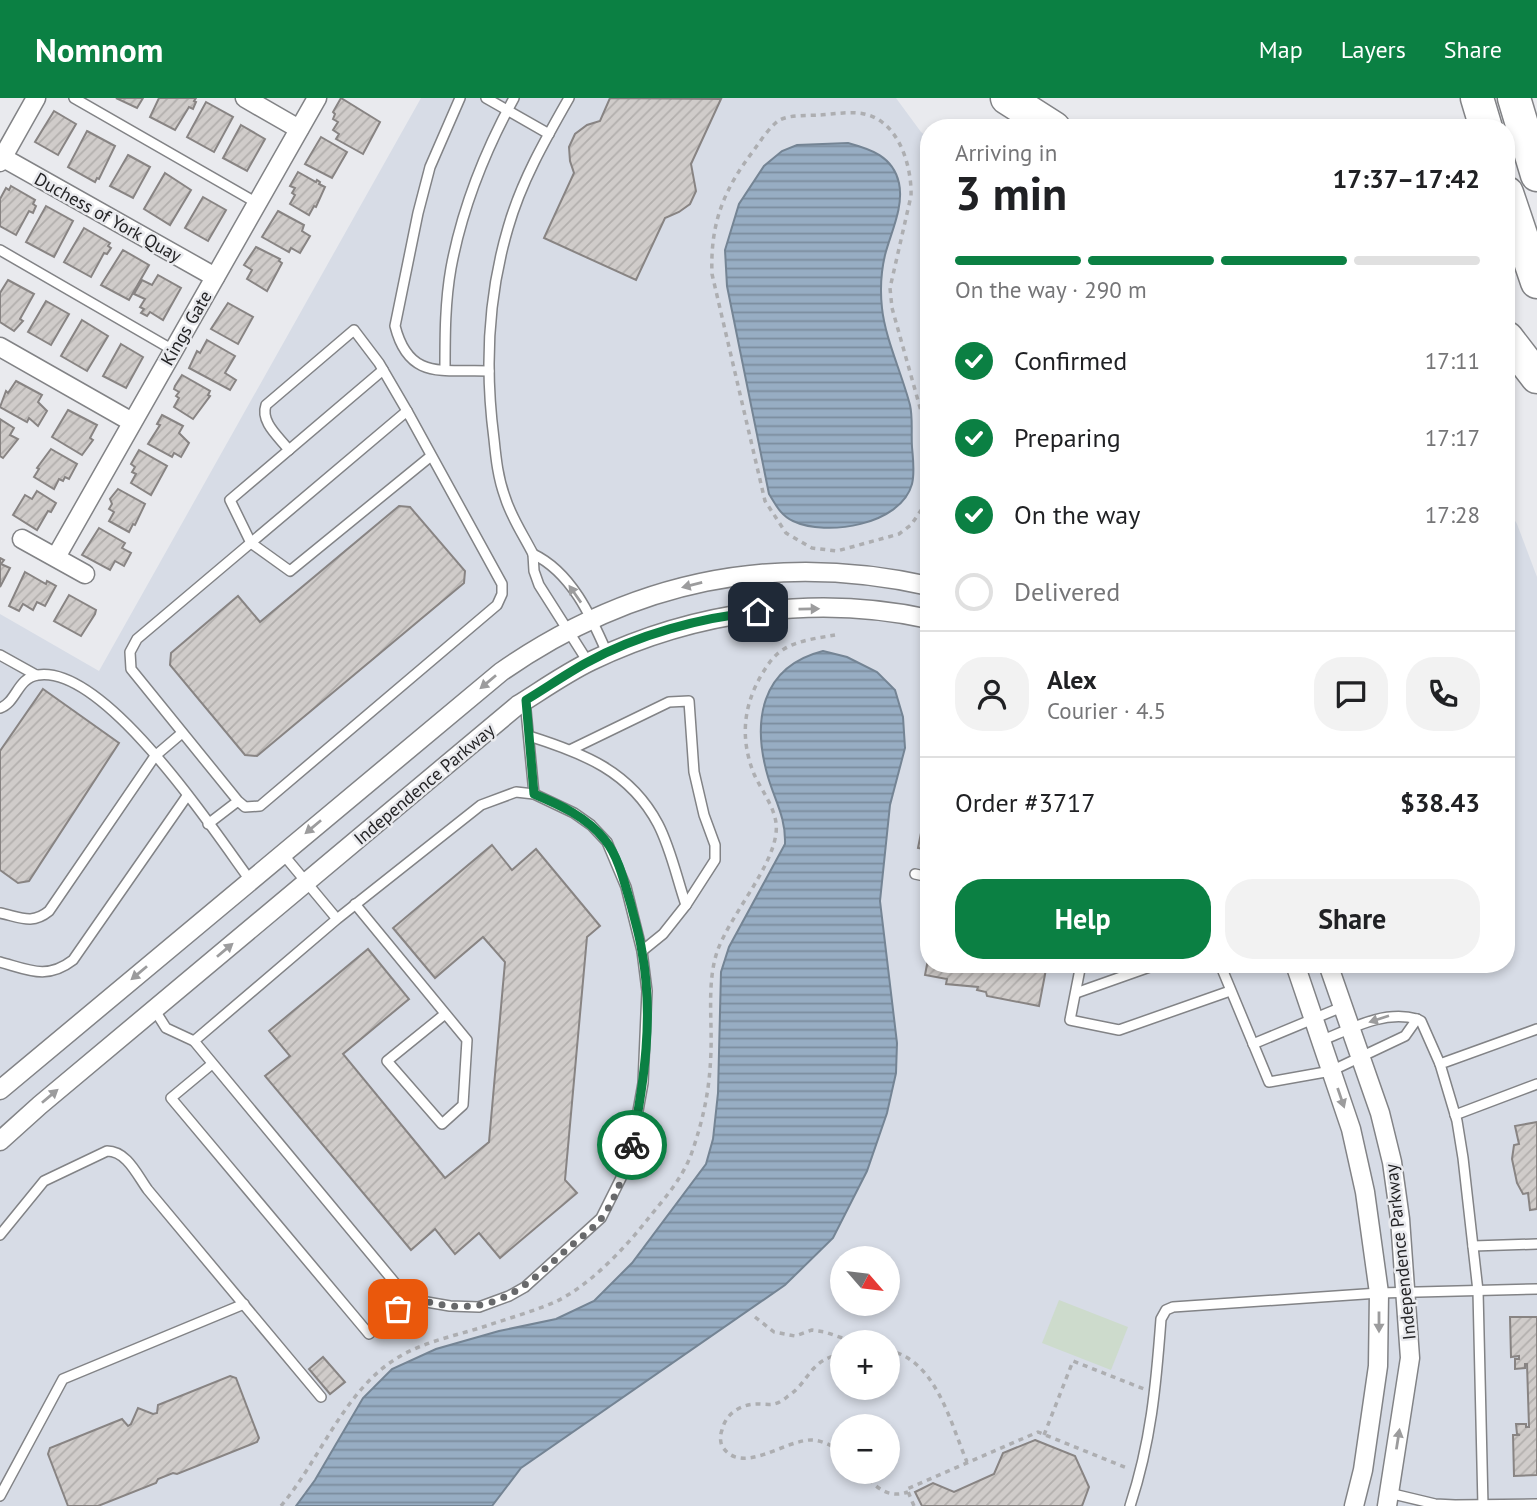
<!DOCTYPE html>
<meta charset="utf-8">
<style>
:root{--surface:#fff;--page:#f2f2f2;--text:#202124;--muted:#757577;--line:#e0e0e0;--accent:#0b8043}
body{margin:0;font-family:"PT Sans",sans-serif;background:var(--page);color:var(--text);height:100vh;display:flex;flex-direction:column;font-size:26px;white-space:nowrap}
*{box-sizing:border-box;margin:0}
p{font-size:23px;color:var(--muted)}
.icon{flex:none;width:38px;height:38px;fill:none;stroke:currentColor;stroke-width:2;stroke-linecap:round;stroke-linejoin:round}
.map{position:relative;flex:1;overflow:hidden}
.side{position:absolute;left:920px;top:21px;width:595px;height:854px;display:flex;flex-direction:column;background:var(--surface);border-radius:28px;box-shadow:0 4px 10px #0003}
.side>*{flex:none}
.needle{width:46px;rotate:118deg}
.fabs{position:absolute;left:830px;top:1148px;display:grid;gap:14px}
.fabs a{display:grid;place-items:center;width:70px;height:70px;border-radius:50%;background:var(--surface);box-shadow:0 4px 10px #0003;font-size:35px}
.pin{position:absolute;display:grid;place-items:center;width:60px;height:60px;color:#fff;margin:-30px;border-radius:14px;box-shadow:0 4px 10px #0006}
.courier{position:absolute;display:grid;place-items:center;width:70px;height:70px;margin:-35px;border:5px solid #0b8043;border-radius:50%;background:#fff;color:#222;box-shadow:0 2px 9px #0007}
.overview em{font-style:normal;font-weight:600}
.overview div{display:flex;flex-direction:column-reverse}
.overview{display:flex;align-items:center;justify-content:space-between;height:119px;padding:0 35px}
h1{font-size:46px;font-weight:600;line-height:52px}
.bar{display:grid;grid-template-columns:repeat(4,1fr);gap:10px 7px;align-content:center;height:84px;padding:0 35px}
.bar i{height:9px;border-radius:5px;background:var(--line)}
.bar .on{background:var(--accent)}
.bar p{grid-column:span 4}
.line{display:flex;align-items:center;gap:18px;padding:0 35px;border-top:2px solid var(--line)}
.line div{flex:1}
.round{display:grid;place-items:center;flex:none;width:74px;height:74px;border-radius:28px;background:var(--page)}
ol{padding:0 35px;list-style:none}
li{display:flex;align-items:center;gap:21px;height:77px}
li p{margin-inline-start:auto}
li .icon{padding:7px;border-radius:50%;background:var(--accent);color:#fff;stroke-width:4}
li:last-child{color:var(--muted)}
li i{width:38px;height:38px;border:4px solid var(--line);border-radius:50%}
.button{display:flex;gap:14px;margin-top:auto;padding:14px 35px}
.button a{flex:1;height:80px;border-radius:28px;background:var(--accent);color:#fff;font-size:28px;font-weight:600;line-height:80px;text-align:center}
.button a+a{background:var(--page);color:var(--text)}
header{display:flex;align-items:center;gap:42px;box-sizing:border-box;height:98px;padding:0 35px;background:var(--accent);color:#fff}
header strong{font-size:33px}
nav{display:flex;gap:38px;margin-inline-start:auto;font-size:24px}
.map>svg:first-child{display:block}
.built{fill:#d7dce6;fill-rule:evenodd}
.pitch{fill:#cddbcc}
.water{fill:url(#water-rules);stroke:#748494;stroke-width:2}
.building{fill:url(#building-hatch);stroke:#888483;stroke-width:2}
.lines{fill:none;stroke-linecap:round;stroke-linejoin:round}
.lane-casing{stroke:#828386;stroke-width:12}
.street-casing{stroke:#828386;stroke-width:21}
.highway-casing{stroke:#828386;stroke-width:35}
.path{stroke:#adaeb1;stroke-width:3.5;stroke-dasharray:5 5;stroke-linecap:butt}
.lane{stroke:#fff;stroke-width:9}
.street{stroke:#fff;stroke-width:18}
.highway{stroke:#fff;stroke-width:32}
.oneway{fill:#9c9c9d}
.done{stroke:#68696b;stroke-width:7;stroke-dasharray:0 12.6}
.route{stroke:#0b8043;stroke-width:9}
.labels{text-anchor:middle;dominant-baseline:central;stroke-width:5;stroke-linejoin:round;paint-order:stroke}
.street-label{font-size:18px;fill:#232325;stroke:#e9eaee}
</style>
<header>
<strong>Nomnom</strong>
<nav><a>Map</a><a>Layers</a><a>Share</a></nav>
</header>
<div class="map">
<svg width="1537" height="1408" viewBox="0 0 1537 1408">
<defs>
<pattern id="water-rules" width="6" height="5" patternUnits="userSpaceOnUse" patternTransform="scale(1.75)"><rect width="6" height="5" fill="#97adc3"/><path d="M0 2.5h6" fill="none" stroke="#7b8c9e"/></pattern>
<pattern id="building-hatch" width="6" height="6" patternUnits="userSpaceOnUse" patternTransform="scale(1.75)"><rect width="6" height="6" fill="#d0ccca"/><path d="M-1 1l2-2M0 6l6-6M5 7l2-2" fill="none" stroke="#b2afad"/></pattern>
</defs>
<rect width="100%" height="100%" fill="#e9eaee"/>
<path class="built" d="M 421,0 L 896,0 L 921,34 L 929,40 L 929,866 L 1507,866 L 1507,410 L 1517,426 L 1537,479 L 1537,1408 L 0,1408 L 0,516 L 99,573 ZM 842,1160 L 887,1160 L 887,1206 L 842,1206 ZM 842,1244 L 887,1244 L 887,1290 L 842,1290 ZM 842,1328 L 887,1328 L 887,1374 L 842,1374 Z"/>
<path class="pitch" d="M 1059,1202 L 1128,1229 L 1111,1272 L 1042,1245 Z"/>
<g class="water">
<path d="M 848,45 C 870,51 893,58 899,85 C 904,109 891,134 885,157 C 881,174 880,192 882,210 C 885,240 902,276 910,307 C 913,320 911,335 912,349 C 913,361 915,374 912,386 C 901,427 826,439 793,423 C 781,418 776,407 769,396 L 727,188 L 725,152 L 739,106 L 764,68 L 782,53 L 797,47 Z"/>
<path d="M 823,553 L 847,559 L 877,574 L 895,592 L 903,619 L 905,650 L 890,707 L 880,803 L 897,945 L 896,975 L 887,1015 L 867,1073 L 833,1140 L 785,1187 L 521,1370 L 492,1408 L 296,1408 L 315,1382 L 363,1300 L 392,1271 L 436,1251 L 499,1233 L 556,1221 L 594,1203 L 632,1165 L 706,1066 L 713,1041 L 718,995 L 721,874 L 729,849 L 785,746 C 786,720 775,703 768,679 C 752,624 760,569 823,553 Z"/>
</g>
<g class="building">
<path d="M 116,0 L 143,0 L 137,10 Z"/>
<path d="M 159,0 L 196,0 L 194,3 L 196,4 L 193,11 L 189,9 L 175,32 L 150,19 Z"/>
<path d="M 341,0 L 380,24 L 363,56 L 336,41 L 339,36 L 333,32 L 338,24 L 333,21 L 335,16 L 333,14 Z"/>
<path d="M 610,0 L 721,1 L 691,66 L 696,93 L 690,106 L 679,114 L 665,120 L 636,182 L 544,140 L 574,75 L 570,63 L 569,49 L 575,36 L 587,27 L 600,23 Z"/>
<path d="M 206,4 L 233,19 L 214,54 L 187,39 Z"/>
<path d="M 54,13 L 76,26 L 58,57 L 35,44 Z"/>
<path d="M 241,27 L 265,41 L 247,73 L 223,60 Z"/>
<path d="M 87,33 L 115,48 L 99,81 L 97,80 L 95,84 L 68,69 Z"/>
<path d="M 321,39 L 347,54 L 332,80 L 305,66 Z"/>
<path d="M 128,57 L 150,69 L 133,100 L 110,88 Z"/>
<path d="M 298,74 L 316,84 L 317,82 L 320,84 L 319,86 L 325,89 L 316,109 L 314,108 L 309,117 L 290,106 L 295,97 L 292,95 L 295,90 L 290,88 Z"/>
<path d="M 165,75 L 191,92 L 170,127 L 144,111 Z"/>
<path d="M 11,88 L 35,102 L 33,106 L 36,108 L 33,115 L 29,113 L 16,137 L 0,128 L 0,101 L 6,90 L 9,92 Z"/>
<path d="M 203,99 L 226,112 L 208,143 L 185,130 Z"/>
<path d="M 46,108 L 73,123 L 54,159 L 26,144 Z"/>
<path d="M 278,113 L 304,127 L 302,133 L 310,138 L 300,155 L 291,150 L 289,154 L 262,139 Z"/>
<path d="M 84,130 L 110,145 L 108,148 L 111,150 L 107,156 L 104,155 L 91,179 L 64,164 Z"/>
<path d="M 256,149 L 280,161 L 279,163 L 282,165 L 267,193 L 247,181 L 252,172 L 244,167 Z"/>
<path d="M 123,152 L 149,167 L 129,202 L 101,187 Z"/>
<path d="M 158,177 L 181,190 L 163,222 L 150,214 L 147,218 L 141,215 L 144,211 L 140,209 L 145,201 L 134,196 L 142,182 L 152,187 Z"/>
<path d="M 8,182 L 34,196 L 20,221 L 23,223 L 14,233 L 0,224 L 0,195 Z"/>
<path d="M 46,203 L 69,216 L 51,247 L 28,234 Z"/>
<path d="M 228,205 L 253,219 L 238,246 L 211,231 Z"/>
<path d="M 82,222 L 108,238 L 87,273 L 61,258 Z"/>
<path d="M 207,242 L 235,258 L 225,275 L 236,282 L 230,292 L 189,270 L 197,253 L 200,255 Z"/>
<path d="M 121,246 L 143,259 L 126,290 L 103,278 Z"/>
<path d="M 182,277 L 210,293 L 208,297 L 210,298 L 193,321 L 174,309 L 179,300 L 176,298 L 179,294 L 174,291 L 175,288 Z"/>
<path d="M 16,283 L 42,297 L 38,304 L 47,313 L 38,328 L 29,320 L 27,324 L 0,309 L 6,293 L 8,295 Z"/>
<path d="M 68,312 L 97,327 L 90,340 L 93,342 L 82,357 L 52,339 Z"/>
<path d="M 162,317 L 183,328 L 179,335 L 189,345 L 181,359 L 174,355 L 172,359 L 148,346 L 160,327 L 157,326 Z"/>
<path d="M 0,321 L 14,330 L 10,337 L 18,341 L 3,360 L 0,358 Z"/>
<path d="M 51,351 L 77,366 L 69,381 L 65,379 L 63,383 L 59,381 L 54,391 L 34,379 L 39,371 L 37,370 Z"/>
<path d="M 139,352 L 167,368 L 151,397 L 131,385 L 136,376 L 132,374 L 135,369 L 131,366 Z"/>
<path d="M 118,391 L 145,406 L 135,427 L 133,426 L 129,434 L 109,423 L 114,414 L 109,411 L 112,406 L 110,401 Z"/>
<path d="M 37,393 L 56,405 L 51,414 L 48,413 L 37,432 L 13,417 L 25,397 L 32,401 Z"/>
<path d="M 399,408 L 410,409 L 465,473 L 464,485 L 257,658 L 245,657 L 170,567 L 171,555 L 238,498 L 260,524 Z"/>
<path d="M 99,430 L 125,445 L 122,450 L 131,455 L 124,468 L 115,463 L 110,472 L 82,457 Z"/>
<path d="M 0,460 L 4,462 L 1,466 L 10,470 L 0,489 Z"/>
<path d="M 25,474 L 46,486 L 47,483 L 56,488 L 45,508 L 37,504 L 33,512 L 23,506 L 19,513 L 9,508 Z"/>
<path d="M 69,497 L 96,512 L 95,516 L 81,538 L 54,523 Z"/>
<path d="M 43,591 L 119,645 L 29,783 L 18,785 L 0,772 L 0,653 Z"/>
<path d="M 926,710 L 929,710 L 929,752 L 918,750 Z"/>
<path d="M 492,747 L 512,772 L 536,751 L 600,828 L 587,839 L 565,1082 L 577,1095 L 500,1160 L 479,1135 L 455,1156 L 435,1131 L 411,1152 L 265,978 L 290,958 L 269,933 L 368,851 L 409,901 L 343,956 L 445,1080 L 489,1044 L 505,864 L 483,839 L 435,880 L 393,830 Z"/>
<path d="M 929,856 L 929,866 L 1047,866 L 1039,908 L 987,898 L 986,894 L 977,892 L 978,889 L 946,886 L 947,881 L 925,877 Z"/>
<path d="M 1537,1024 L 1537,1111 L 1530,1112 L 1528,1095 L 1523,1096 L 1517,1085 L 1512,1061 L 1514,1047 L 1519,1046 L 1515,1028 Z"/>
<path d="M 1510,1219 L 1537,1219 L 1537,1377 L 1514,1378 L 1513,1337 L 1520,1337 L 1517,1336 L 1516,1326 L 1526,1326 L 1526,1329 L 1529,1329 L 1527,1266 L 1525,1266 L 1525,1270 L 1515,1271 L 1515,1261 L 1519,1261 L 1519,1258 L 1511,1259 Z"/>
<path d="M 323,1259 L 345,1284 L 330,1296 L 309,1271 Z"/>
<path d="M 230,1278 L 236,1280 L 259,1340 L 257,1344 L 177,1376 L 173,1375 L 158,1381 L 156,1385 L 98,1408 L 68,1408 L 48,1356 L 50,1350 L 122,1321 L 128,1328 L 131,1326 L 138,1310 L 153,1316 L 157,1315 L 158,1307 Z"/>
<path d="M 1035,1342 L 1075,1358 L 1089,1389 L 1082,1408 L 922,1408 L 915,1394 L 933,1385 L 954,1394 L 994,1376 L 1003,1355 Z"/>
</g>
<g class="lines">
<defs>
<g id="lane">
<path d="M 74,0 L 257,105"/>
<path d="M 460,0 L 430,69 L 418,115 L 395,228 C 409,283 443,271 489,273"/>
<path d="M 486,0 L 549,36"/>
<path d="M 0,152 L 173,252"/>
<path d="M 445,271 C 445,237 445,204 451,170 C 462,111 485,53 514,0"/>
<path d="M 383,272 L 230,402 L 251,445 L 290,473 L 431,358"/>
<path d="M 289,352 C 279,339 260,324 266,307 L 354,232 L 379,265 L 407,313"/>
<path d="M 533,456 C 524,438 511,419 505,399 C 498,380 496,361 494,341 C 485,272 488,198 508,130 C 521,84 545,42 569,0"/>
<path d="M 0,557 L 36,577"/>
<path d="M 588,564 L 539,487 L 534,473 L 533,456 C 571,474 591,518 607,555"/>
<path d="M 525,602 L 534,696"/>
<path d="M 0,610 C 17,604 17,580 38,577 C 105,567 214,733 250,782"/>
<path d="M 529,638 C 583,655 630,673 658,726 C 671,751 677,781 686,807"/>
<path d="M 572,651 L 669,604 L 689,603 L 694,674 L 704,717 L 715,747 L 715,762 L 686,807 L 663,836 L 642,853"/>
<path d="M 208,726 L 238,703 L 131,571 L 130,554 L 137,541 L 407,313 L 502,486 L 502,496 L 497,507 L 260,708 L 245,709 L 238,703"/>
<path d="M 282,755 L 337,821 L 194,943 L 400,1191 L 421,1203 L 450,1208 L 479,1209 L 509,1198 L 525,1189 L 601,1120 L 621,1080 L 631,1052 L 643,985 L 647,893 L 642,853 L 626,789 L 607,744 L 591,727 L 574,715 L 534,696 L 516,694 L 481,707 L 337,821"/>
<path d="M 915,776 L 929,779"/>
<path d="M 355,806 L 467,942 L 463,1007 L 442,1026 L 387,963 L 445,916"/>
<path d="M 0,815 C 20,819 32,827 49,813 L 155,658 L 182,635"/>
<path d="M 0,864 C 29,872 47,882 73,862 L 187,698"/>
<path d="M 1081,866 L 1070,922 L 1119,932 L 1230,893"/>
<path d="M 1220,866 L 1269,984 L 1331,973 L 1405,938 L 1417,921 C 1384,912 1352,930 1321,943"/>
<path d="M 1076,895 L 1158,866"/>
<path d="M 154,911 L 166,930 L 194,943"/>
<path d="M 1417,921 L 1421,923 L 1440,966"/>
<path d="M 1253,946 L 1342,909"/>
<path d="M 212,966 L 171,1000 L 369,1236 L 413,1198"/>
<path d="M 1455,1017 L 1537,986"/>
<path d="M 0,1137 L 44,1083 L 107,1053 C 127,1053 137,1077 148,1092 L 321,1299"/>
<path d="M 1473,1148 L 1537,1146"/>
<path d="M 1389,1395 L 1435,1406 L 1455,1407 L 1537,1406"/>
<path d="M 0,1398 L 63,1281 L 244,1206"/>
<path d="M 1130,1408 C 1151,1344 1156,1288 1161,1221 L 1166,1212 L 1173,1209 L 1379,1195 L 1537,1191"/>
<path d="M 1483,1408 L 1478,1193 L 1463,1060 L 1457,1023 L 1440,966 L 1537,931"/>
</g>
<g id="street">
<path d="M 245,0 L 299,31"/>
<path d="M 0,58 L 215,179"/>
<path d="M 0,64 L 36,0"/>
<path d="M 0,249 L 132,324"/>
<path d="M 22,441 L 85,476"/>
<path d="M 56,459 L 317,0"/>
<path d="M 1295,866 L 1351,1031 L 1365,1094 L 1379,1195 L 1378,1268 L 1363,1372 L 1354,1408"/>
<path d="M 1328,866 L 1380,1015 L 1392,1064 L 1400,1121 L 1410,1260 L 1387,1408"/>
<path d="M 0,992 L 501,574 C 632,483 773,453 929,488"/>
<path d="M 0,1043 L 40,1007 L 518,607 C 542,592 566,575 591,563 C 695,513 816,496 929,521"/>
</g>
<g id="highway">
<path d="M 1007,0 L 1054,30"/>
<path d="M 1477,0 L 1486,30"/>
<path d="M 1514,0 L 1537,77"/>
<path d="M 1507,95 L 1537,184"/>
<path d="M 1507,240 L 1537,279"/>
</g>
</defs>
<use href="#lane" class="lane-casing"/>
<use href="#street" class="street-casing"/>
<use href="#highway" class="highway-casing"/>
<g class="path">
<path d="M 929,350 L 928,338 L 892,210 L 890,190 L 911,98 C 912,66 897,18 858,15 C 846,14 833,16 820,17 C 808,18 789,16 778,23 C 769,30 761,42 754,52 C 724,91 710,125 712,176 L 765,403 L 786,435 L 812,450 L 837,453 L 899,436 L 911,427 L 928,402 L 929,381"/>
<path d="M 755,1219 L 774,1234 L 795,1238 L 812,1232 L 825,1234 L 854,1244"/>
<path d="M 887,1252 C 936,1261 950,1324 967,1364"/>
<path d="M 842,1256 C 808,1262 810,1284 788,1298 C 785,1301 779,1305 774,1306 C 769,1307 763,1306 758,1306 C 741,1306 726,1315 722,1332 C 720,1337 720,1343 722,1348 C 741,1379 786,1341 812,1342 C 822,1342 834,1349 842,1354"/>
<path d="M 1044,1337 L 1073,1263 L 1144,1291"/>
<path d="M 862,1374 C 876,1389 887,1401 908,1394"/>
<path d="M 281,1408 C 319,1363 344,1294 394,1262 C 421,1244 455,1238 486,1228 C 509,1220 535,1213 557,1203 C 590,1187 625,1150 647,1122 C 664,1101 683,1080 692,1054 C 704,1019 710,990 711,952 C 712,920 707,885 717,854 C 730,817 772,771 776,735 C 779,714 762,694 754,676 C 740,641 743,608 762,576 C 768,566 774,557 784,551 C 799,542 818,540 835,537"/>
<path d="M 914,1408 L 907,1391 L 1038,1334 L 1127,1370"/>
</g>
<use href="#lane" class="lane"/>
<use href="#street" class="street"/>
<use href="#highway" class="highway"/>
</g>
<defs><path id="oneway-solid" d="M-6-.8H1V-3.2L6.5 0L1 3.2V.8H-6Z" transform="scale(1.75)"/></defs>
<g class="oneway">
<use href="#oneway-solid" transform="translate(692 487) rotate(166)"/>
<use href="#oneway-solid" transform="translate(575 496) rotate(-125)"/>
<use href="#oneway-solid" transform="translate(809 511) rotate(-1)"/>
<use href="#oneway-solid" transform="translate(488 584) rotate(140)"/>
<use href="#oneway-solid" transform="translate(313 729) rotate(140)"/>
<use href="#oneway-solid" transform="translate(225 852) rotate(-40)"/>
<use href="#oneway-solid" transform="translate(139 875) rotate(140)"/>
<use href="#oneway-solid" transform="translate(1379 921) rotate(162)"/>
<use href="#oneway-solid" transform="translate(50 998) rotate(-40)"/>
<use href="#oneway-solid" transform="translate(1341 1000) rotate(71)"/>
<use href="#oneway-solid" transform="translate(1379 1224) rotate(90)"/>
<use href="#oneway-solid" transform="translate(1398 1341) rotate(-81)"/>
</g>
<g class="lines">
<path class="done" d="M 398,1211 L 413,1198 C 423,1204 433,1205 444,1207 C 499,1215 527,1187 565,1153 C 576,1143 591,1133 601,1121 C 615,1104 627,1068 632,1047"/>
<path class="route" d="M 632,1047 C 644,984 654,918 642,854 C 640,839 635,823 631,807 C 625,787 619,759 605,742 C 587,719 560,707 534,696 L 526,602 C 546,590 566,576 586,565 C 636,537 702,519 758,514"/>
</g>
<g class="labels">
<g class="street-label">
<text transform="translate(108 119) rotate(29)">Duchess of York Quay</text>
<text transform="translate(186 230) rotate(-60)">Kings Gate</text>
<text transform="translate(424 686) rotate(-40)">Independence Parkway</text>
<text transform="translate(1400 1154) rotate(-96)">Independence Parkway</text>
</g>
</g>
</svg>
<div class="fabs">
<a><svg class="needle" viewBox="-14 -14 28 28"><path d="M0-13l5 13h-10z" fill="#e53935"/><path d="M0 13l5-13h-10z" fill="#757577"/></svg></a>
<a>+</a>
<a>−</a>
</div>
<div class="pin" style="left:398px;top:1211px;background:#ea580c"><svg class="icon" aria-label="bag" viewBox="0 0 24 24"><path d="M5 8h14l-1 12H6zM9 8a3 3 0 0 1 6 0"/></svg></div>
<div class="pin" style="left:758px;top:514px;background:#1f2937"><svg class="icon" aria-label="home" viewBox="0 0 24 24"><path d="M3 11l9-7 9 7M6 9v11h12V9"/></svg></div>
<div class="courier" style="left:632px;top:1047px"><svg class="icon" aria-label="bike" viewBox="0 0 24 24"><circle cx="6" cy="16" r="4"/><circle cx="18" cy="16" r="4"/><path d="M6 16l4-8h5l3 8M10 8l3 8H6M13 5h3"/></svg></div>
<section class="side">
<div class="overview"><div><h1>3 min</h1><p>Arriving in</p></div><em>17:37–17:42</em></div>
<div class="bar"><i class="on"></i><i class="on"></i><i class="on"></i><i></i><p>On the way · 290 m</p></div>
<ol>
<li><svg class="icon" aria-label="check" viewBox="0 0 24 24"><path d="M5 12l5 5 9-10"/></svg>Confirmed<p>17:11</p></li>
<li><svg class="icon" aria-label="check" viewBox="0 0 24 24"><path d="M5 12l5 5 9-10"/></svg>Preparing<p>17:17</p></li>
<li><svg class="icon" aria-label="check" viewBox="0 0 24 24"><path d="M5 12l5 5 9-10"/></svg>On the way<p>17:28</p></li>
<li><i></i>Delivered</li>
</ol>
<div class="line" style="height:126px"><a class="round"><svg class="icon" aria-label="person" viewBox="0 0 24 24"><circle cx="12" cy="8" r="4"/><path d="M4 21q1-7 8-7t8 7"/></svg></a><div><b>Alex</b><p>Courier · 4.5</p></div><a class="round"><svg class="icon" aria-label="chat" viewBox="0 0 24 24"><path d="M4 5h16v11H9l-5 4z"/></svg></a><a class="round"><svg class="icon" aria-label="phone" viewBox="0 0 24 24"><path d="M5 4h4l2 5-3 2q2 4 5 5l2-3 5 2v4C11 20 4 13 5 4z"/></svg></a></div>
<div class="line" style="height:91px"><div>Order #3717</div><b>$38.43</b></div>
<div class="button"><a>Help</a><a>Share</a></div>
</section>
</div>
